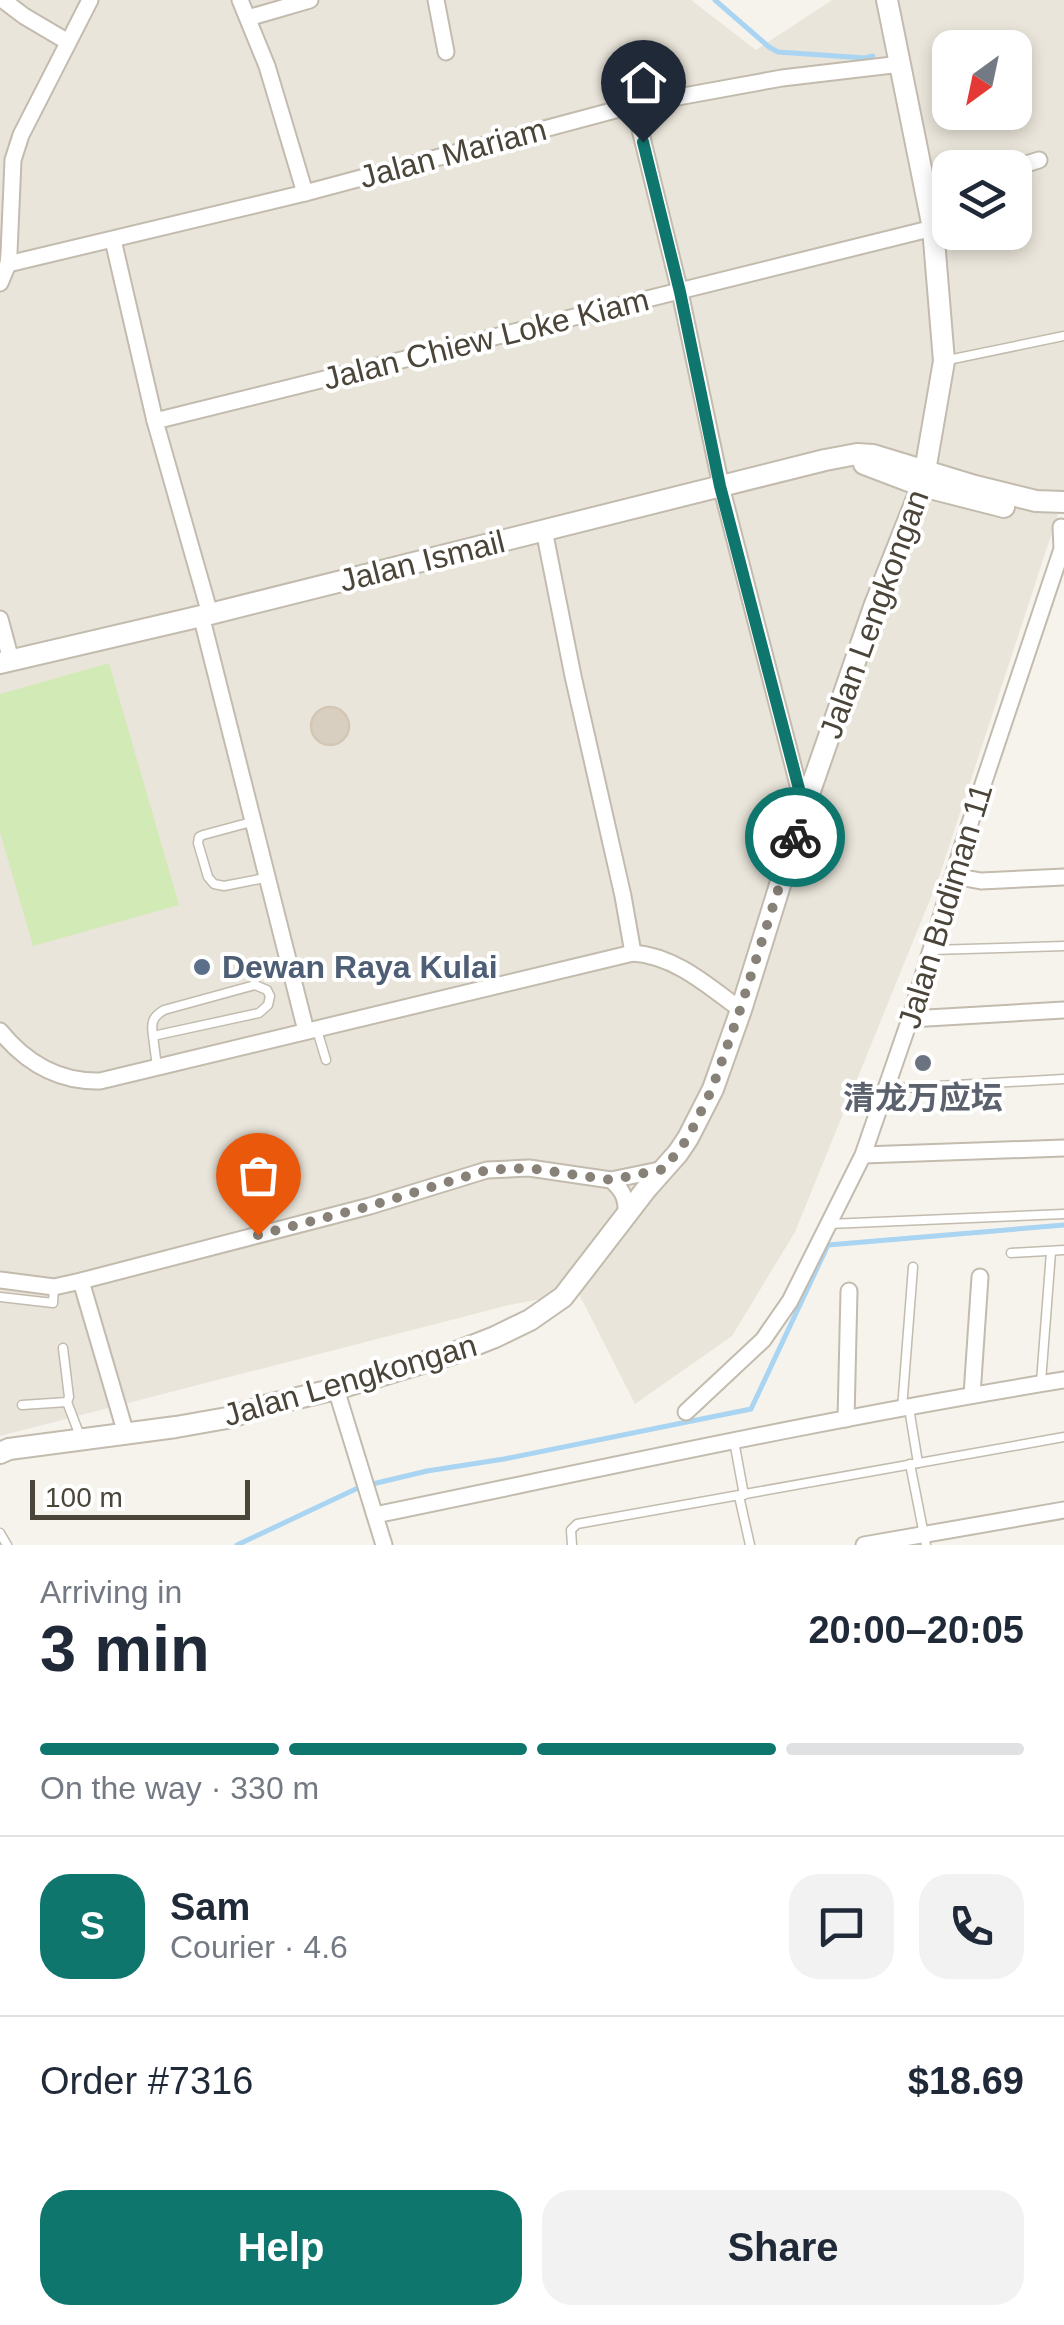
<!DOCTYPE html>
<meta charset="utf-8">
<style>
:root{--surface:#fff;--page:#f2f2f3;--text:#1f2937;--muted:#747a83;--line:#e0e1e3;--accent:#0f766e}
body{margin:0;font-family:Helvetica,"Noto Sans SC",sans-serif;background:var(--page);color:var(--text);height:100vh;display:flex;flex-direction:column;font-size:38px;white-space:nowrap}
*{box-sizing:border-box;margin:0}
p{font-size:32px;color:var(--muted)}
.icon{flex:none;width:55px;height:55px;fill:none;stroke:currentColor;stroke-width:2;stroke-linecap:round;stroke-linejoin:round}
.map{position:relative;height:1545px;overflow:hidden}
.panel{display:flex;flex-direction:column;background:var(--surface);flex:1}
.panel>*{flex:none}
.needle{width:65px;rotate:213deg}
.buttons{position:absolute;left:932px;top:30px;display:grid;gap:20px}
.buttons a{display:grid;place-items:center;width:100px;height:100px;border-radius:20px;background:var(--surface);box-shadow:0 5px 15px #0003;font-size:50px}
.scale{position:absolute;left:30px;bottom:25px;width:220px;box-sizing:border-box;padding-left:10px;border:5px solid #4b4439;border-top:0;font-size:28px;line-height:35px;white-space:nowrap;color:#4b4439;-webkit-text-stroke:8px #fff;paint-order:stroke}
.pin{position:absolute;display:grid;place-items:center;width:85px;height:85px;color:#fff;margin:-102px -42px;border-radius:50% 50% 50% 0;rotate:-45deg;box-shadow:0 0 10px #0007}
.pin .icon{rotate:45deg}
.courier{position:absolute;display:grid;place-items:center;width:100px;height:100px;margin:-50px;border:8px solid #0f766e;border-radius:50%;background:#fff;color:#222;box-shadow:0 2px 12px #0007}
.overview em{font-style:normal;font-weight:600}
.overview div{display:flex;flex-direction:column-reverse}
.overview{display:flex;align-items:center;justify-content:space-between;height:170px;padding:0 40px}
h1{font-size:65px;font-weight:600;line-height:75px}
.bar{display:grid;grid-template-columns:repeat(4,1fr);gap:15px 10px;align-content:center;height:120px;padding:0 40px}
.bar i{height:12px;border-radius:8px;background:var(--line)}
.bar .current{background:var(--accent)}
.bar p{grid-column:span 4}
.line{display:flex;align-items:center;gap:25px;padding:0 40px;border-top:2px solid var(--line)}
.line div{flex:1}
.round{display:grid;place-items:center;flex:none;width:105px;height:105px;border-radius:30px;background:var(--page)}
.primary-button{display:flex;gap:20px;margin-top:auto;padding:20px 40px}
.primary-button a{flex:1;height:115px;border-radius:30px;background:var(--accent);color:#fff;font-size:40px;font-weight:600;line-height:115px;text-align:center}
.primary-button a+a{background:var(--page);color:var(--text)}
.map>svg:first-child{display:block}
.residential{fill:#eae5da;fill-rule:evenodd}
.green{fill:#d2eab5}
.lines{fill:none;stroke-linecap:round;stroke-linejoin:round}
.stream{stroke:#a9d4f2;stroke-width:5}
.building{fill:#d8cfc1;stroke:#d3c7b4;stroke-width:2.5}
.service-casing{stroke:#c2bbae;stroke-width:11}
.minor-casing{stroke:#c2bbae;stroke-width:19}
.tertiary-casing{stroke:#c2bbae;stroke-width:24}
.service{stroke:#fff;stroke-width:8}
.minor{stroke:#fff;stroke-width:15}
.tertiary{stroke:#fff;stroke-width:20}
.done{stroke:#878178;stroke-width:10;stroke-dasharray:0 18}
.route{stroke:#0f766e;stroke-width:12}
.service-dot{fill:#5c6f8a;stroke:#fff;stroke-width:4}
.worship-dot{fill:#6b7280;stroke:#fff;stroke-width:4}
.labels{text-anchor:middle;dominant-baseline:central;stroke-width:8;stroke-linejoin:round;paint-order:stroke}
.street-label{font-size:32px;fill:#4b4439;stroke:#fff}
.service-label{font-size:32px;font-weight:bold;fill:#4e5e75;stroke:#fff;text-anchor:start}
.worship-label{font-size:32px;font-weight:bold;fill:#5b616d;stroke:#fff}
</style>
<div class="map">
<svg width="1064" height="1545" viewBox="0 0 1064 1545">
<rect width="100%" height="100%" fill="#f6f3ec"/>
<path class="residential" d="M 0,0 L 691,0 L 756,50 L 832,0 L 1064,0 L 1064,496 L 938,880 L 795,1232 L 732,1336 L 635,1404 L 578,1292 L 509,1305 L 0,1436 ZM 950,48 L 1015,48 L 1015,112 L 950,112 ZM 950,168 L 1015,168 L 1015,232 L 950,232 Z"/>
<path class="green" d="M 109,663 L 179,905 L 33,946 L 0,832 L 0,694 Z"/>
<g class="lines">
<g class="stream">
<path d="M 715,0 L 769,47 L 778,52 L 865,58 L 873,56"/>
<path d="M 237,1545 L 360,1487 L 427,1471 L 504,1459 L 751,1409 L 828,1245 L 1064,1225"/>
</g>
</g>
<circle class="building" cx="330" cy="726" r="19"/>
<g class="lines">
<defs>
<g id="service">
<path d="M 948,360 L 1064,336"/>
<path d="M 255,821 L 203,835 L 199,837 L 198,843 L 208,877 L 214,884 L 224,886 L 265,878"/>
<path d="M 931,950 L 1064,946"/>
<path d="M 317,1030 L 326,1060"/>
<path d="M 153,1036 L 259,1013 L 268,1005 L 270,996 L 267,990 L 255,985 L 164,1010 C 152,1017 151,1023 153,1036 L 157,1067"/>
<path d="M 886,1089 L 1064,1079"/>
<path d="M 829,1224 L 1064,1214"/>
<path d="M 1011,1253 L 1064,1250"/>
<path d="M 0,1297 L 53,1303 L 54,1287"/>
<path d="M 1041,1382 L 1051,1252"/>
<path d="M 67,1402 L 80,1436"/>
<path d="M 22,1405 L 67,1402 L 69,1397 L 63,1348"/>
<path d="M 909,1408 L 918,1463"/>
<path d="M 902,1409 L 913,1267"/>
<path d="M 734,1441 L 744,1495"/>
<path d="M 910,1464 L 926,1545"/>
<path d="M 739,1496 L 750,1545"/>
<path d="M 0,1533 L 7,1545"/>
<path d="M 572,1545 L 571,1530 L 577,1524 L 1064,1437"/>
</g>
<g id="minor">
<path d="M 3,0 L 24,16 L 68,42"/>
<path d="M 240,0 L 267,66 L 305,193"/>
<path d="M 436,0 L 446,52"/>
<path d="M 248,18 L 310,0"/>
<path d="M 634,105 L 680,292 L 721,486 L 804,808"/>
<path d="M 1013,168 L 1039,160"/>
<path d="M 926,193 L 950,186"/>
<path d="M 113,240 L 155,421 L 210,614"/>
<path d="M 8,264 L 305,193 L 634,105 L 782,78 L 901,64"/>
<path d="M 0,283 L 8,264 L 9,253 L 13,160 L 21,135 L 90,0"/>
<path d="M 155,421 L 933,228"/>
<path d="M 544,530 L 573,676 L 623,896 L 633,953"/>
<path d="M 201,615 L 306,1031"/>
<path d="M 0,619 L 11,660"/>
<path d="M 954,876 L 981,881 L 1064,877"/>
<path d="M 910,1019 L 1064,1010"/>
<path d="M 0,1031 C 26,1063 58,1082 100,1081 L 633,953 C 675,956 707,985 741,1010"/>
<path d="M 863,1155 L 1064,1148"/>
<path d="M 611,1180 L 664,1169"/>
<path d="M 0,1280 L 54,1287 L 81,1281 L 370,1206 L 487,1170 L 529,1168 L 611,1180 C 624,1191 627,1200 626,1217"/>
<path d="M 81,1281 L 126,1434"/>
<path d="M 336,1389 L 384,1545"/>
<path d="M 972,1395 L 980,1277"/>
<path d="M 686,1412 L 763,1340 L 790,1301 L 863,1155 L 910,1019 L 964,841 L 1062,549 L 1061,527"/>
<path d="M 846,1419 L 849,1291"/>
<path d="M 375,1515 C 604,1468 833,1417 1064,1380"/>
<path d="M 864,1545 L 1064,1510"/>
</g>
<g id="tertiary">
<path d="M 864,464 L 922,486 L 1004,507"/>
<path d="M 0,663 L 210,614 L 825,460 L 857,454 L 873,455 L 975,486 L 1036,501 L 1064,502"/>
<path d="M 0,1453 L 9,1449 L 176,1427 L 227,1418 L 272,1404 L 336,1389 L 449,1355 L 495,1337 L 530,1320 L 563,1297 L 647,1188 L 678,1153 L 688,1138 L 713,1089 L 741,1010 L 804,808 L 840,705 L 874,607 L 922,486 L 925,471 L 944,361 L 933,228 L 887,0"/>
</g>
</defs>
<use href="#service" class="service-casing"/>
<use href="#minor" class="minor-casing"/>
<use href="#tertiary" class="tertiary-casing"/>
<use href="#service" class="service"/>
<use href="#minor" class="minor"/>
<use href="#tertiary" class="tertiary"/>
</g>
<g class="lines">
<path class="done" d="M 258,1235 L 370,1206 L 487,1170 L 528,1168 L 611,1180 L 664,1169 L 688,1138 L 712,1089 L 740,1010 L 795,837"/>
<path class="route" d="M 643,142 L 680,292 L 720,486 L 804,808 L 795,837"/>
</g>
<circle class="service-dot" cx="202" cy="967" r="10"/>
<circle class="worship-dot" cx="923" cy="1063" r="10"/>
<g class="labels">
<g class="street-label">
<text transform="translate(453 153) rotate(-15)">Jalan Mariam</text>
<text transform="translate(486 339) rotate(-14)">Jalan Chiew Loke Kiam</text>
<text transform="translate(422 561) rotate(-14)">Jalan Ismail</text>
<text transform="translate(874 614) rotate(-70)">Jalan Lengkongan</text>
<text transform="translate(945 906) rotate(-73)">Jalan Budiman 11</text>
<text transform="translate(350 1380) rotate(-16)">Jalan Lengkongan</text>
</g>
<g class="service-label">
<text x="222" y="967">Dewan Raya Kulai</text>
</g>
<g class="worship-label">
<text x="923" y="1098">清龙万应坛</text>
</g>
</g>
</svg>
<div class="buttons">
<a><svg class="needle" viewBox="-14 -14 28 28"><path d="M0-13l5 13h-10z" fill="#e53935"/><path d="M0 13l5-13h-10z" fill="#747a83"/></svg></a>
<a><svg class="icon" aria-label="layers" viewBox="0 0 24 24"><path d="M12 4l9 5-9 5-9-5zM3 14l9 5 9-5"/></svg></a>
</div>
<div class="scale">100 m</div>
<div class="pin" style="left:258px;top:1235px;background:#ea580c"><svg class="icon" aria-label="bag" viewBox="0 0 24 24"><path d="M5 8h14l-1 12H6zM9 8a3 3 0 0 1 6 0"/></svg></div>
<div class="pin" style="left:643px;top:142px;background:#1f2937"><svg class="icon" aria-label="home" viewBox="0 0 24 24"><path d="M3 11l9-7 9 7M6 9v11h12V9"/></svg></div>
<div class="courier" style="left:795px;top:837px"><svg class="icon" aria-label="bike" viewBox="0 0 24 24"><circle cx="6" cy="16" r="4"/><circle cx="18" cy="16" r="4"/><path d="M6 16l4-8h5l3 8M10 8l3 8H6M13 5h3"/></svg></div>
</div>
<section class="panel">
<div class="overview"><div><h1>3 min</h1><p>Arriving in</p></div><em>20:00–20:05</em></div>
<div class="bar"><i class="current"></i><i class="current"></i><i class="current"></i><i></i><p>On the way · 330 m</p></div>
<div class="line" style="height:180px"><b class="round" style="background:var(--accent);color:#fff">S</b><div><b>Sam</b><p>Courier · 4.6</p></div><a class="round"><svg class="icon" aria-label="chat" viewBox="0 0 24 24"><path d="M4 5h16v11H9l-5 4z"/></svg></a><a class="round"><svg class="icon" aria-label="phone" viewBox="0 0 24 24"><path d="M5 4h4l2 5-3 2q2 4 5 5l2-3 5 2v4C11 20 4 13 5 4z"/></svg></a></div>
<div class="line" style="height:130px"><div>Order #7316</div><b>$18.69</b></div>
<div class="primary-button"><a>Help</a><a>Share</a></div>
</section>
